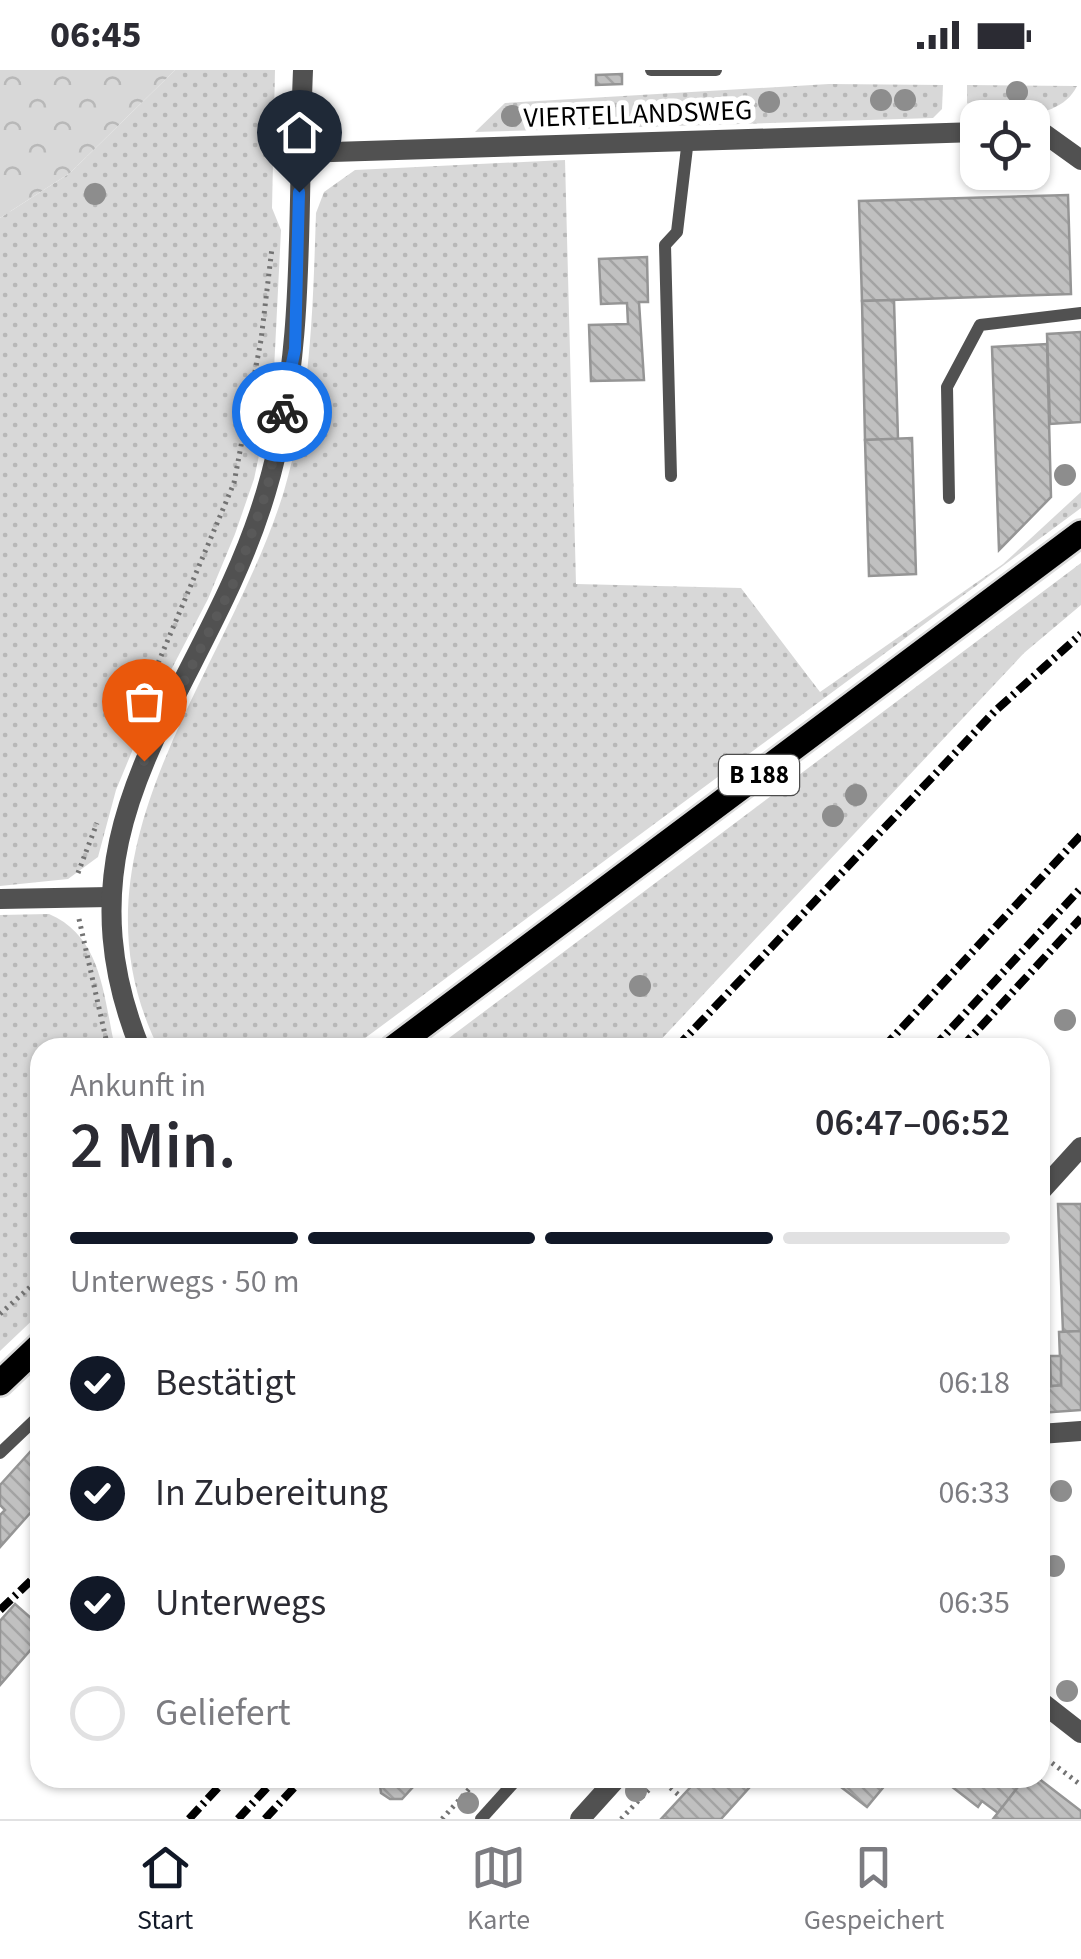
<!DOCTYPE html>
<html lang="de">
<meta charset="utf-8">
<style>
:root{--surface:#fff;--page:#f2f2f3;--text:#2b2b33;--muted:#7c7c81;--line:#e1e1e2;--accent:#111827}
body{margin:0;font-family:"Source Sans 3",sans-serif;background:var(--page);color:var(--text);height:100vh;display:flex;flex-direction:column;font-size:38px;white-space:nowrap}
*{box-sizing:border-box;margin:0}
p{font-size:32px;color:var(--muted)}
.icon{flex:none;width:55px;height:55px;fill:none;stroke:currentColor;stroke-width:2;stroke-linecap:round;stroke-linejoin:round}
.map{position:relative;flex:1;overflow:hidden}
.panel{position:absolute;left:30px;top:968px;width:1020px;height:750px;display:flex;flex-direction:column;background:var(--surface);border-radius:30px;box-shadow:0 2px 8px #0004}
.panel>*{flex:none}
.buttons{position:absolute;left:960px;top:30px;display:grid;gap:20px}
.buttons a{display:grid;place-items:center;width:90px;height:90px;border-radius:20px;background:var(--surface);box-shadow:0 2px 8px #0004;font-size:50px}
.pin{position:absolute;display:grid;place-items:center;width:85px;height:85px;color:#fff;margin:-102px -42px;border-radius:50% 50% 50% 0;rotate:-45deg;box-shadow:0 0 10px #0007}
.pin .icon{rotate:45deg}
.courier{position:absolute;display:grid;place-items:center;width:100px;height:100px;margin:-50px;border:8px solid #1a73e8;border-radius:50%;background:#fff;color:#222;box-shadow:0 2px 12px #0007}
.head em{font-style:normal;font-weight:600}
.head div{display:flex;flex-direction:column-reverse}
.head{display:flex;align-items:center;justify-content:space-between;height:170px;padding:0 40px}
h1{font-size:65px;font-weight:600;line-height:75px}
.bar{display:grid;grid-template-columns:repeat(4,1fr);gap:15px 10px;align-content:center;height:120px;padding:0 40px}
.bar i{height:12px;border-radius:8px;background:var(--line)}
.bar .current{background:var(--accent)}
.bar p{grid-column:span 4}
ol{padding:0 40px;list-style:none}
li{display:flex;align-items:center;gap:30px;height:110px}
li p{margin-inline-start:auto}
li .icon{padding:10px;border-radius:50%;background:var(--accent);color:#fff;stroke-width:4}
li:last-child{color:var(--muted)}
li i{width:55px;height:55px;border:5px solid var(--line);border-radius:50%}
.status{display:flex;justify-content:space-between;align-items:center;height:70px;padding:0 50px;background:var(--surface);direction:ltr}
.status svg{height:28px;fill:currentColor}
.dock{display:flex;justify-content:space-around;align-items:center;height:140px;border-top:2px solid var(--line);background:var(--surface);font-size:28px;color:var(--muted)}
.dock a{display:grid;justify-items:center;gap:5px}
.dock .current{color:var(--accent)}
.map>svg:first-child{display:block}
.grass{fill:url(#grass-dots)}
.forest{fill:url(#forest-crowns)}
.building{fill:url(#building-back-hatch);stroke:#959595;stroke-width:2.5}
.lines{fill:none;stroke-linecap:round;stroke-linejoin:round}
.primary-casing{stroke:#dbdbdb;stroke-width:30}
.path{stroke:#737373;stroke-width:5;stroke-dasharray:2.5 5;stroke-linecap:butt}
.service{stroke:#515151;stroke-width:12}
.minor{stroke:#515151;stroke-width:20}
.primary{stroke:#000;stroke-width:25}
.rail{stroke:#000;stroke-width:8;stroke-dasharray:15 5 2.5 5;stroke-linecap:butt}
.tree{fill:#8d8d8d}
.done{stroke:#595959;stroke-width:10;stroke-dasharray:0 18}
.route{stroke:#1a73e8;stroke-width:12}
.labels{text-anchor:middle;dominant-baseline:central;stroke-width:10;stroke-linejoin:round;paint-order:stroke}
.shield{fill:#fff;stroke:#4c4c4c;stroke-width:2.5}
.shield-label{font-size:25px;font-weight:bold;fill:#000}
.street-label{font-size:28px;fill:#000;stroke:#fff}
</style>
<div class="status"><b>06:45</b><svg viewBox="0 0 49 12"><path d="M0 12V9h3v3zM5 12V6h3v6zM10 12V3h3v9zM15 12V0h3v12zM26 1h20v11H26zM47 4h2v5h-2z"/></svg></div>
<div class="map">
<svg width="1081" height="1749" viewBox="0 0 1081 1749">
<defs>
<pattern id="grass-dots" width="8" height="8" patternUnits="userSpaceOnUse" patternTransform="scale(2.5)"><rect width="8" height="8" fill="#d8d8d8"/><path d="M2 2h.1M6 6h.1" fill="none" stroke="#b8b8b8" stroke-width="1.8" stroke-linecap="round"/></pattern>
<pattern id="forest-crowns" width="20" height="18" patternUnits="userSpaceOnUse" patternTransform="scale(2.5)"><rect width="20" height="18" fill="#d8d8d8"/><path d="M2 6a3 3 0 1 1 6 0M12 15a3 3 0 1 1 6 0" fill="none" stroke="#b8b8b8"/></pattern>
<pattern id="building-back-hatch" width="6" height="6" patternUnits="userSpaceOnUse" patternTransform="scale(2.5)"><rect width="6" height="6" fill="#c0c0c0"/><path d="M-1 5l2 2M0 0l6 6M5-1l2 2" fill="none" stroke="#a3a3a3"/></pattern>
</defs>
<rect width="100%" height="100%" fill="#fff"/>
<g class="grass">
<path d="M 175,0 L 275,0 L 272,138 L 281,160 L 273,320 L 254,409 L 235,464 L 208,529 L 145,650 L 116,720 L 98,787 L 68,809 L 0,816 L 0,148 L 70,103 Z"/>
<path d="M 829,14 L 943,15 L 942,39 L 933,48 L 475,62 L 505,33 Z"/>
<path d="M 967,15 L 1077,16 C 1061,49 1014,46 981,47 L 967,33 Z"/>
<path d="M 565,90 L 576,514 L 741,518 L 820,622 L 1003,494 L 1081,422 L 1081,438 L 353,977 L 158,977 C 60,778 228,604 284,421 C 311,331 313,236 316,143 L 324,122 L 355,100 Z"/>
<path d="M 1081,493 L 1081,535 L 1024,583 L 654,977 L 437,977 Z"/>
<path d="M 49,844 C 103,867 103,927 115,977 L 40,978 L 40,1243 L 0,1281 L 0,845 Z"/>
</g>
<path class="forest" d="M 0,0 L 175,0 L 70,103 L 0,148 Z"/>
<g class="building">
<path d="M 622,4 L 622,14 L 596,15 L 596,5 Z"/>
<path d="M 1068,125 L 1071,224 L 862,231 L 859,131 Z"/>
<path d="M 647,187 L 648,232 L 639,232 L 644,310 L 591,311 L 589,255 L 628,254 L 627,233 L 601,234 L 599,189 Z"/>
<path d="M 894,230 L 898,369 L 865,370 L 862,231 Z"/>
<path d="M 1081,262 L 1081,352 L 1050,354 L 1047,264 Z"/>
<path d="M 1047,274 L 1051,427 L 999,480 L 992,277 Z"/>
<path d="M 912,368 L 916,504 L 869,506 L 865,370 Z"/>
<path d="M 1058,1134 L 1081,1134 L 1081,1261 L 1063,1262 Z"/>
<path d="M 1081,1261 L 1081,1340 L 1040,1343 L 1040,1317 L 1061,1315 L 1059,1262 Z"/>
<path d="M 1050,1286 L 1061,1286 L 1061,1315 L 1051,1316 Z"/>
<path d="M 40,1371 L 40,1432 L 0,1477 L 0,1445 L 5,1440 L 0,1435 L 0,1415 Z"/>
<path d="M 15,1534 L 40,1556 L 40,1569 L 0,1615 L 0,1551 Z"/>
<path d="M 379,1708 L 413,1708 L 413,1717 L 402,1729 L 390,1729 L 381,1723 Z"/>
<path d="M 699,1708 L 758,1708 L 721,1749 L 661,1749 Z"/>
<path d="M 848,1708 L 891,1708 L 867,1737 L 841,1717 Z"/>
<path d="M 957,1708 L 1025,1708 L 998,1743 L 982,1731 L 978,1737 L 951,1716 Z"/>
<path d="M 1025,1708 L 1038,1708 L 1081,1741 L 1081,1749 L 993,1749 Z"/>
</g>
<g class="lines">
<defs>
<g id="primary">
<path d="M 393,978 L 1081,463"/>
<path d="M 0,1313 L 40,1275"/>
</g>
</defs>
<use href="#primary" class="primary-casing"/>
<g class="path">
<path d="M 129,662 L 234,413 L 261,270 L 272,178"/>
<path d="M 78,803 L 97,753"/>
<path d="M 79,849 L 108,978"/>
<path d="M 0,1244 L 40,1208"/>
<path d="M 1040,1684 L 1081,1715"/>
<path d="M 659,1708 L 681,1727"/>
<path d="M 442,1749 L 479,1708"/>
<path d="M 621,1749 L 660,1708"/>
</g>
<g class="service">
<path d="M 651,0 L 716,0"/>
<path d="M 671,406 L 665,175 L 677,162 L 688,69"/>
<path d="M 949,428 L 947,317 L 980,255 L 1081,243"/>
<path d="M 0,1383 L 40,1345"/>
<path d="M 481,1749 L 518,1708"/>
</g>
<g class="minor">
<path d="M 1032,62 L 1042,62 L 1081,90"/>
<path d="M 300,83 L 978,62"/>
<path d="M 0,829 L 110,827"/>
<path d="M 140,978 C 47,747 206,625 266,422 C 307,286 297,140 303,0"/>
<path d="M 1040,1122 L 1081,1077"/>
<path d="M 1040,1364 L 1081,1361"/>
<path d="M 1040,1631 L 1081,1663"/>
<path d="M 580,1749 L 617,1708"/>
</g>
<use href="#primary" class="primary"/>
<g class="rail">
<path d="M 676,978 L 994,642 L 1081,564"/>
<path d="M 883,978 L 1081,765"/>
<path d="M 933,978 L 1081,818"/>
<path d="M 961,978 L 1081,848"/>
<path d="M 0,1540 L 40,1502"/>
<path d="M 189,1749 L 227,1708"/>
<path d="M 238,1749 L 276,1708"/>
<path d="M 265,1749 L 303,1708"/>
</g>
</g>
<g class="tree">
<circle cx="1017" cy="22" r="11"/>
<circle cx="881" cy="30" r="11"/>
<circle cx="905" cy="30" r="11"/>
<circle cx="769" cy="32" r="11"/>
<circle cx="695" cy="41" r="11"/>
<circle cx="600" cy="42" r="11"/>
<circle cx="512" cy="46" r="11"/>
<circle cx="95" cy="124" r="11"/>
<circle cx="1065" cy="405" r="11"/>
<circle cx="856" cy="725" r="11"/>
<circle cx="833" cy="746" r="11"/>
<circle cx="640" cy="916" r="11"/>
<circle cx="1065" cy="950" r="11"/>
<circle cx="1061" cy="1421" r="11"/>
<circle cx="1054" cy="1496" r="11"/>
<circle cx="1067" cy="1621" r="11"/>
<circle cx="636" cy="1721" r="11"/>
<circle cx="468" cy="1733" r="11"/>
</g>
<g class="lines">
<path class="done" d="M 144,691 L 236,508 L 267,420 L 282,342"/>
<path class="route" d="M 282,342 L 295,279 L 299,122"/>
</g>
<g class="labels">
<rect class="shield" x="719" y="685" width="80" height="40" rx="8"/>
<g class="shield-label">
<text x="759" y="705">B 188</text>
</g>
<g class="street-label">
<text transform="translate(638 44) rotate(-2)">VIERTELLANDSWEG</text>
</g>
</g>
</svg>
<div class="buttons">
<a><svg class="icon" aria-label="locate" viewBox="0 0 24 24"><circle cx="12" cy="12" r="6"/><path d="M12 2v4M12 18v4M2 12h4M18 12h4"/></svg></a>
</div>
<div class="pin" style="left:144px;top:691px;background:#ea580c"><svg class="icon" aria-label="bag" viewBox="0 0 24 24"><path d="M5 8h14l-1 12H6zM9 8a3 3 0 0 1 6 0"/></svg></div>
<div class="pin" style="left:299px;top:122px;background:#1f2937"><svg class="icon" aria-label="home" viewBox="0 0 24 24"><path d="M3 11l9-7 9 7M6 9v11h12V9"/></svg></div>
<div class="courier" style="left:282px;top:342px"><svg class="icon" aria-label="bike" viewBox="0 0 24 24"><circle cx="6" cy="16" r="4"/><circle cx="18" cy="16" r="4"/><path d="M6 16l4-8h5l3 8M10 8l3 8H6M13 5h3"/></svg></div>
<section class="panel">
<div class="head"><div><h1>2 Min.</h1><p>Ankunft in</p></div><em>06:47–06:52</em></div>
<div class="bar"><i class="current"></i><i class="current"></i><i class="current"></i><i></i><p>Unterwegs · 50 m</p></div>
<ol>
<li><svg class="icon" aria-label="check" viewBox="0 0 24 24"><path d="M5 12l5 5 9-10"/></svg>Bestätigt<p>06:18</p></li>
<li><svg class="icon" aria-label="check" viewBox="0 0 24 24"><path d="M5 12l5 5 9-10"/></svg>In Zubereitung<p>06:33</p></li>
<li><svg class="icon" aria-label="check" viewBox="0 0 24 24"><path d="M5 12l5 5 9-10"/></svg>Unterwegs<p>06:35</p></li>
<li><i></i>Geliefert</li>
</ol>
</section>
</div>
<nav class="dock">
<a class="current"><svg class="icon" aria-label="home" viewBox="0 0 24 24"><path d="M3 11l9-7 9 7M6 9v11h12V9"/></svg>Start</a>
<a><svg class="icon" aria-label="map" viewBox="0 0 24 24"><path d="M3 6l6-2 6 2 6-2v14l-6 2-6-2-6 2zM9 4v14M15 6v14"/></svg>Karte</a>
<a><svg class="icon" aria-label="saved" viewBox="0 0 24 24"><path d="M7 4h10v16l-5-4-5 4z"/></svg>Gespeichert</a>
</nav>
